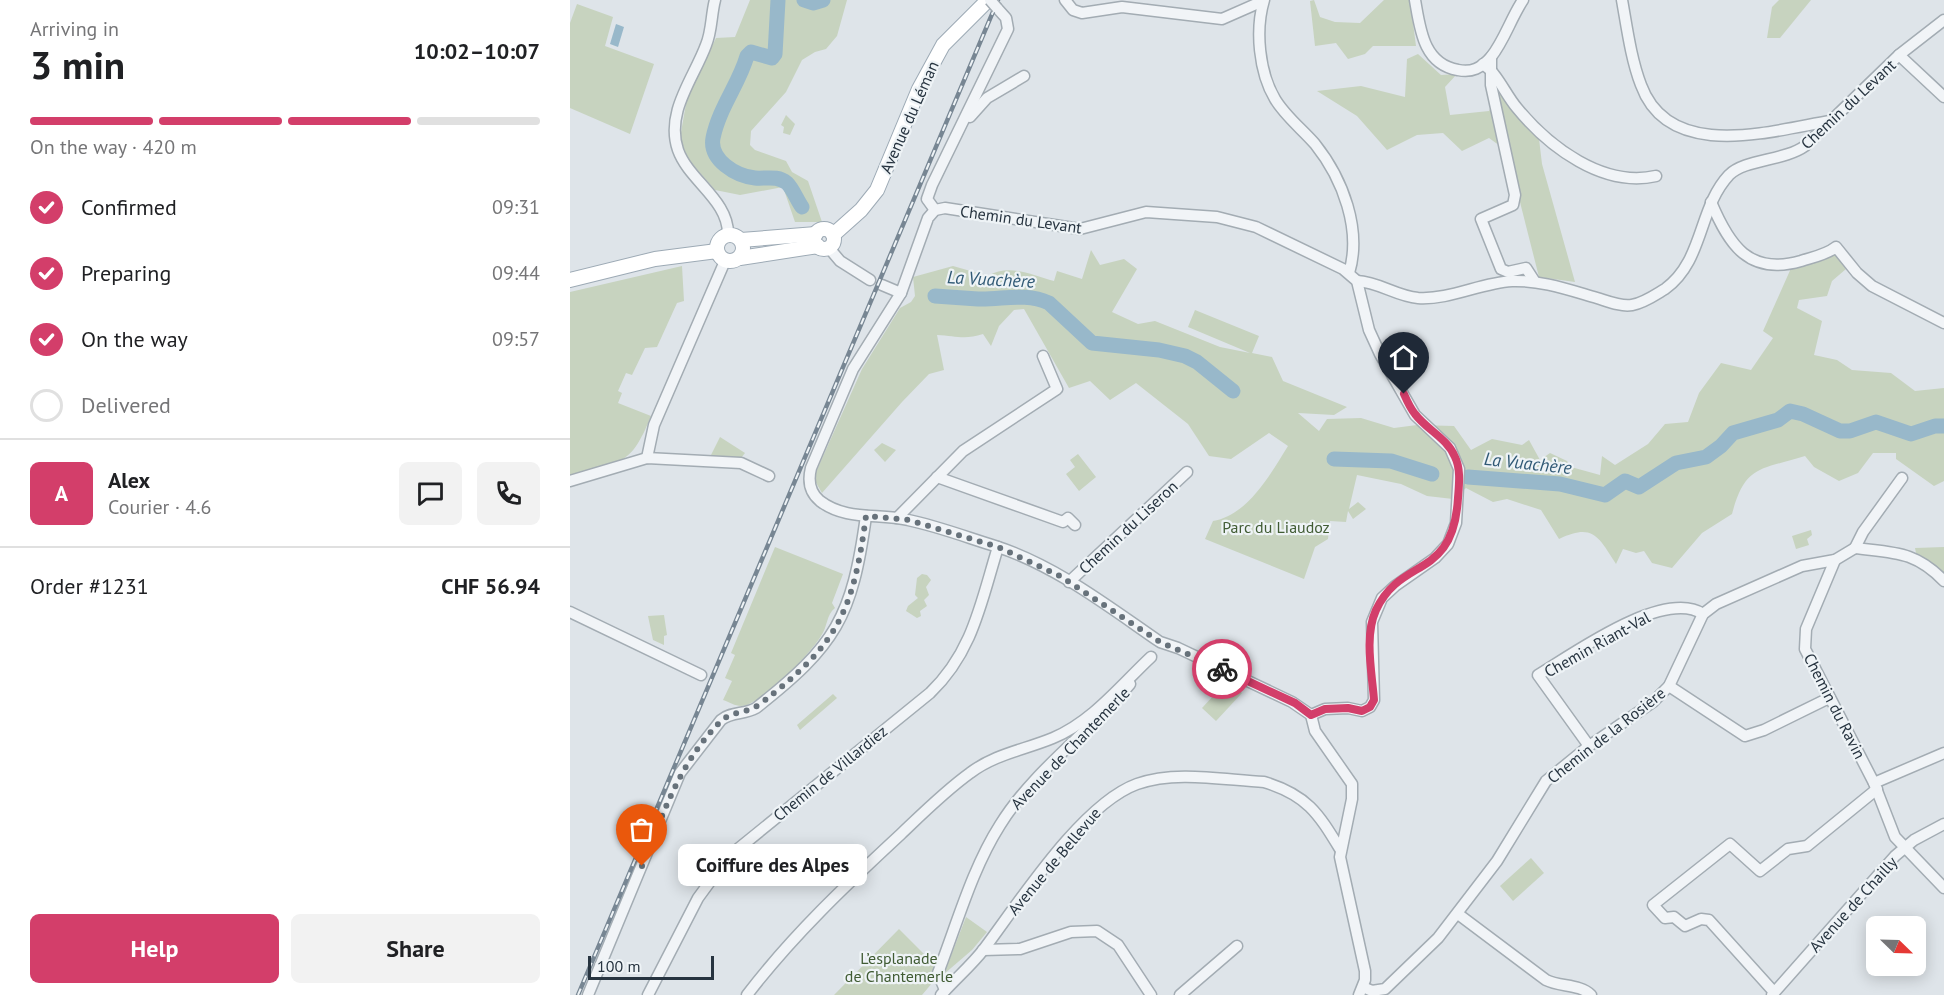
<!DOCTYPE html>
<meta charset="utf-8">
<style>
:root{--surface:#fff;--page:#f2f2f2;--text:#202124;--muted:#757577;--line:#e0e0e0;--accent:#d33e6a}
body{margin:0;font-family:"PT Sans",sans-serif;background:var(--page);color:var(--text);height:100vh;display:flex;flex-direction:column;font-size:22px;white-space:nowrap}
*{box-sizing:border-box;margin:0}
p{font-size:20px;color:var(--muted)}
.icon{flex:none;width:33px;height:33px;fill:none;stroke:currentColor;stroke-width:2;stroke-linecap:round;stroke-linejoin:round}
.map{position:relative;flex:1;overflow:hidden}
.panel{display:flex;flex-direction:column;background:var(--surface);width:570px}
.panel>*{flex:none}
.needle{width:39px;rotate:113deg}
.controls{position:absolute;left:1296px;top:916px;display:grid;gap:12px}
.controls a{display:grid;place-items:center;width:60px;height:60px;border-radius:9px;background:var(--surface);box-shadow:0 3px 15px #0003;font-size:30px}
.scale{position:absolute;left:18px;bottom:15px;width:126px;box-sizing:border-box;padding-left:6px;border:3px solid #273440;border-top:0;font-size:16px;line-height:21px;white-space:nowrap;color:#273440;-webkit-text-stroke:4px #eef3f6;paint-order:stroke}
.pin{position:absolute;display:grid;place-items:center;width:51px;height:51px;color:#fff;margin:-62px -26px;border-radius:50% 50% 50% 0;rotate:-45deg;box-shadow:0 0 6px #0007}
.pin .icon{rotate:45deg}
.courier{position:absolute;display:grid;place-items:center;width:60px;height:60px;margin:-30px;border:4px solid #d33e6a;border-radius:50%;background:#fff;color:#222;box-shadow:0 2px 8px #0007}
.bubble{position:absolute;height:42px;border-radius:9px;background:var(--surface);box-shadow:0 3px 15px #0003;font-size:20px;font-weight:700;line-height:42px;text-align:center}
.summary em{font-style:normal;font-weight:700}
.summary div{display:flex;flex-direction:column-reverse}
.summary{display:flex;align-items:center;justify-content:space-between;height:102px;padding:0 30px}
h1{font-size:39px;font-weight:700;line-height:45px}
.bar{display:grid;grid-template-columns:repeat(4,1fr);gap:9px 6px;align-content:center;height:72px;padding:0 30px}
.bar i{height:8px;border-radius:4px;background:var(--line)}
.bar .active{background:var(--accent)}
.bar p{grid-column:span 4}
.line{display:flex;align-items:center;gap:15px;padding:0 30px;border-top:2px solid var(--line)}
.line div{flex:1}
.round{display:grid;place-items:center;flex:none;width:63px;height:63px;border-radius:9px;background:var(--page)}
ol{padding:0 30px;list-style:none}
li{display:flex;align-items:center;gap:18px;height:66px}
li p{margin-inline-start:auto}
li .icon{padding:6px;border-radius:50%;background:var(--accent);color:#fff;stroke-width:4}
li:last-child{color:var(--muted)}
li i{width:33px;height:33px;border:3px solid var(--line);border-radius:50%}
.cta{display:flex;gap:12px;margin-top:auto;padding:12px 30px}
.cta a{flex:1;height:69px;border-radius:9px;background:var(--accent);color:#fff;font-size:24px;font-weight:700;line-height:69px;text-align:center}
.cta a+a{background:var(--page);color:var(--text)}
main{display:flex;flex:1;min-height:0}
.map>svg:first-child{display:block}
.green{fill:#c7d3bf}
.water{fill:#98b8ca}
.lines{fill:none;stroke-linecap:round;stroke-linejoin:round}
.river{stroke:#98b8ca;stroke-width:15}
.minor-casing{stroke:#a3acb3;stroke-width:13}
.major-casing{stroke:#9daab5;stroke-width:16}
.minor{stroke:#f1f4f7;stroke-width:10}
.major{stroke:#fff;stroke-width:14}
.rail-casing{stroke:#778693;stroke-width:4.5}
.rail{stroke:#eef3f6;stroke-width:2;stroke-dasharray:7;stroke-linecap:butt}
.minor-bridge-casing{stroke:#a3acb3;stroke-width:13;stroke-linecap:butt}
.minor-bridge{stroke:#f1f4f7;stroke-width:10}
.done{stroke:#67727b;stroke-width:6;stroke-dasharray:0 10.8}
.route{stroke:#d33e6a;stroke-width:8}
.labels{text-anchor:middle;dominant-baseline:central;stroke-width:4.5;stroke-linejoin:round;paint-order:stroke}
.street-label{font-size:16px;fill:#273440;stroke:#eef3f6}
.park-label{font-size:16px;fill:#415c34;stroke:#eef3f6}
.water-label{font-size:18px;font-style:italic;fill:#305975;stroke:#eef3f6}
</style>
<main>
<section class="panel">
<div class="summary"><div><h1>3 min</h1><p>Arriving in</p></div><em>10:02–10:07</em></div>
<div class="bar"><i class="active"></i><i class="active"></i><i class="active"></i><i></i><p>On the way · 420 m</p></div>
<ol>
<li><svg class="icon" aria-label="check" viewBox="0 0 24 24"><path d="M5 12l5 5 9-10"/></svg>Confirmed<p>09:31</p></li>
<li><svg class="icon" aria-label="check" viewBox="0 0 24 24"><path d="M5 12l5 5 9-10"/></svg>Preparing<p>09:44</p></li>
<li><svg class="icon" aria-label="check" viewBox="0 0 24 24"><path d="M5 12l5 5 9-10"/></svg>On the way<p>09:57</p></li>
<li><i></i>Delivered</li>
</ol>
<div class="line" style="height:108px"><b class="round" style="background:var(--accent);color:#fff">A</b><div><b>Alex</b><p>Courier · 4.6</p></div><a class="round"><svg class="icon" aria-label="chat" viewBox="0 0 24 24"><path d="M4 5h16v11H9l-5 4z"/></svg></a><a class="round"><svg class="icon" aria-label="phone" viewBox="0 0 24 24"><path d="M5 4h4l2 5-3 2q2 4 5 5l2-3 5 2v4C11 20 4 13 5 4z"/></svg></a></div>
<div class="line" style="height:78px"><div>Order #1231</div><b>CHF 56.94</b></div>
<div class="cta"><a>Help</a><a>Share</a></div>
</section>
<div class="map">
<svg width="1374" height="995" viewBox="0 0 1374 995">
<rect width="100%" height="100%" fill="#dee4e9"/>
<g class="green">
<path d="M 180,0 L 277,0 L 267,36 L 256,49 L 245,52 L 232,60 L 216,92 L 181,131 L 180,145 L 185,150 L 216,161 L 222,172 L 238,181 L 252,222 L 225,222 L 213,187 L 170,195 L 145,190 L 118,159 L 110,138 L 117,98 L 146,38 L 165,37 Z"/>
<path d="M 744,0 L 750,17 L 765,22 L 790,23 L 814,0 L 840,0 L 846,46 L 803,46 L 795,54 L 778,59 L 766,43 L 745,46 L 740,1 Z"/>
<path d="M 1209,0 L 1241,0 L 1210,38 L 1197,38 L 1202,7 Z"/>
<path d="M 7,4 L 43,17 L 35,46 L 84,64 L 60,134 L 0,108 L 0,23 Z"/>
<path d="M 848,54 L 871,75 L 887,74 L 875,87 L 880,115 L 919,111 L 928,90 L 967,122 L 972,164 L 1005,282 L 969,277 L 937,151 L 919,138 L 892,151 L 873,133 L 847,135 L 817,150 L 787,116 L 747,91 L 791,86 L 835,97 L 837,59 Z"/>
<path d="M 216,115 L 225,124 L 220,135 L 213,133 L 214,127 L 211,125 Z"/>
<path d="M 521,250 L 530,265 L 554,259 L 567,269 L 542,312 L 568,324 L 585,321 L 650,347 L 680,353 L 618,327 L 625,310 L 689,336 L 682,353 L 702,357 L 713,381 L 777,407 L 764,415 L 728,413 L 749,431 L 757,419 L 791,418 L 824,428 L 847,425 L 884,426 L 901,450 L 922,439 L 952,445 L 959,440 L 970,460 L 980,453 L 997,461 L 1001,467 L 1030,475 L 1032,456 L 1045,465 L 1078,444 L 1095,424 L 1118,422 L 1129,393 L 1151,363 L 1181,370 L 1203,338 L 1193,331 L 1222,266 L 1266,253 L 1276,269 L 1262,281 L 1257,296 L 1229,300 L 1227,308 L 1252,321 L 1244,355 L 1267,360 L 1282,370 L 1321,373 L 1345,391 L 1374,388 L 1374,481 L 1364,486 L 1326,459 L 1326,453 L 1303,453 L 1288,473 L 1269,481 L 1244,467 L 1235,456 C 1190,470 1175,465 1162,514 L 1132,533 L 1102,568 L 1082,563 L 1074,551 L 1066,553 L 1053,549 L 1046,564 C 1028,536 1023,523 989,539 L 971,510 L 937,499 L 923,502 L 896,488 L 883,499 L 857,496 L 831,484 L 787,475 L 779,509 L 788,502 L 796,509 L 783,519 L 778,511 L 776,522 L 760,521 L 758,539 L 745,547 L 734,579 L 635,539 L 643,521 C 678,515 700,475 718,446 L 699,433 L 661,459 L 639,456 L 618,424 L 566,383 L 540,400 L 520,381 L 499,388 L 454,309 L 444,310 L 429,326 L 421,346 L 413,334 C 395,340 386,336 367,335 L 374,370 L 359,374 L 332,402 L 252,493 L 245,481 L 246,472 L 292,369 L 330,308 L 341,302 L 345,296 L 343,277 L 383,266 L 418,276 C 439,263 462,275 484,281 L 487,271 L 512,279 Z"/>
<path d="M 112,266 L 114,301 L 107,303 L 87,347 L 75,348 L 62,375 L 56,373 L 48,391 L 52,393 L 48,403 L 81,416 C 60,468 51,461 0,475 L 0,292 Z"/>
<path d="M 150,437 L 175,453 L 171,458 L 140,457 Z"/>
<path d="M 312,443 L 326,450 L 315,462 L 304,450 Z"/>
<path d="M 508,454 L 526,477 L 509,491 L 496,474 L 505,467 L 500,460 Z"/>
<path d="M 1241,530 L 1242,535 L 1237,539 L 1239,545 L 1226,549 L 1222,536 Z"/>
<path d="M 205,547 L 273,574 L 262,603 L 265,608 C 256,615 258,626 251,636 C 240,654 192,705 171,706 C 165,706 159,702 153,700 L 162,681 L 155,678 L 165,655 L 161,653 Z"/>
<path d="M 1374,547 L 1374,575 L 1346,553 L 1345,548 Z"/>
<path d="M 352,574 L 357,575 L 361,580 L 356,587 L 359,595 L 354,600 L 357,606 L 350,611 L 351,616 L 347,618 L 336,611 L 338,606 L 348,598 L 345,595 L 347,578 Z"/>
<path d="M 94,615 L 97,635 L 94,636 L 94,645 L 83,640 L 78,616 Z"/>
<path d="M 658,680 L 672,693 L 646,721 L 632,708 Z"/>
<path d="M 263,694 L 267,698 L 230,730 L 227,725 Z"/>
<path d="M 961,858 L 974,873 L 943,901 L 930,886 Z"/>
<path d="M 396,917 L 417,932 L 402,950 L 374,974 Z"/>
<path d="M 329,929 L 367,967 L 361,975 L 363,982 L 352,995 L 264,995 Z"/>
</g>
<path class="water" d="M 46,24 L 54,27 L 48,47 L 40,44 Z"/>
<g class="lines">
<g class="river">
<path d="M 208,0 L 205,54 L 202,58 L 181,52 L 177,56 C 169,84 149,108 143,138 C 139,160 166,176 185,178 C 196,179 207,175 217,183 C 223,189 227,200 232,207"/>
<path d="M 234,0 L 243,3 L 253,0"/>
<path d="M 365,296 C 380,297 394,298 408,299 C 432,300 455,292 479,303 L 522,343 L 589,350 L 615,356 L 627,362 L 663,391"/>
<path d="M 764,459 L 821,461 L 862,474"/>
<path d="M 898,477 L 990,484 L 1035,495 L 1055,481 L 1069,487 L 1106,463 L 1136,457 L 1151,446 L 1163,433 L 1208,420 L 1220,411 L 1233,414 L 1270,431 L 1280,431 L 1306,422 L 1341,434 L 1365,426 L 1374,426"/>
</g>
<defs>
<g id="minor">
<path d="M 145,0 C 141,15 142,31 136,45 C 124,78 95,112 108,150 C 119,181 159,200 158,235"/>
<path d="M 495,0 L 503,10 L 512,13 L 552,7 L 652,19 L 693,1"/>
<path d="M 694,0 C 685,30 689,72 705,99 C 715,116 732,129 745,144 C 773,179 792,230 779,273"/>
<path d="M 845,0 C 850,28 853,64 888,70 C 902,73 911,68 921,57 C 934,41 941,18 953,0"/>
<path d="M 1052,0 C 1057,28 1061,59 1071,85 C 1099,162 1201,131 1260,121"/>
<path d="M 1329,55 L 1374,97"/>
<path d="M 921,57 L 921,85 L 945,195 L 943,205 L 911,219 L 931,269 L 938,272 L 956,268 L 965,282"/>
<path d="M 913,64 C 928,74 935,94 947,108 C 979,147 1033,188 1086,176"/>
<path d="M 400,117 L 417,98 L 454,76"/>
<path d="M 1141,202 C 1159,245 1179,276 1231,261 C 1243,257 1256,255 1266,247 L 1287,273 L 1302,286 L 1374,323"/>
<path d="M 375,208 L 510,229 L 576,212 L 647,217 L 686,227 L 773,269 L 787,281 L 799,330 L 810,354 L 845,415 L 880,448 L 889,469 L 886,523 L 878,544 L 865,558 L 825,586 L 812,598 L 802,622 L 804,700 L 800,707 L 792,711 L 778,708 L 755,709 L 741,715 L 722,702 L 608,648 L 590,642 C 539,607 485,565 425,546 C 396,537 367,526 338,520 C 308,513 276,521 250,501 C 239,492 238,480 241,468 L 283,369 L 331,293 L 358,218 L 365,210 Z"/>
<path d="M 365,210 L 357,199 L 362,185 L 438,29 L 436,18 L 427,8"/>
<path d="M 259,248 L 270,261 L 300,280"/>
<path d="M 787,281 C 809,282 826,296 848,298 C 880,300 910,283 942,281 C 971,280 999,290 1027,298 C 1037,301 1051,307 1062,305 C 1074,303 1085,295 1095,289 C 1134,261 1128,208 1159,175 C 1175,159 1214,161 1235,146 L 1329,55 L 1374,20"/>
<path d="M 312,285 L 331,293"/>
<path d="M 77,458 L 84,425 L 155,261"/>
<path d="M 367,477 L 493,522 L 498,518 L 505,525"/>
<path d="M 0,481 L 77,458 L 171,463 L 199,476"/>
<path d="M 327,518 L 393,451 L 487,389 L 473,356"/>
<path d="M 1285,548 C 1325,553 1345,551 1374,581"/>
<path d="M 1285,548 L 1293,532 L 1332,478"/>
<path d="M 1265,560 L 1236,629 L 1235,649 L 1304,783 L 1325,837 L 1374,888"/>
<path d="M 499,582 L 617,472"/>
<path d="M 0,612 L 131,675"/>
<path d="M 1099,686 L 1175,736 L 1194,730 L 1259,698"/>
<path d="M 741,715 L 745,731 L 782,784 L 782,799 L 770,857 L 795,971 L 795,980 L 789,995"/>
<path d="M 1019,746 L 968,675 C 1003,654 1094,588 1133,614"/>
<path d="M 1304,783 L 1374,753"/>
<path d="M 888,914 L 976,980 C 990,987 1010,984 1021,995"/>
<path d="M 413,950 L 450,949 L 501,932 L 527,931 L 548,945 L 581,995"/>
<path d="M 793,987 L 802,991 L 815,989 L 868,938 L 927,861 L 976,781 L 1019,746 L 1083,702 L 1099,686 L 1133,614 L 1146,604 L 1232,566 L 1265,560 L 1285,548"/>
<path d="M 375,990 L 368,973 C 387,924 402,869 430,825 C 464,770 519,733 560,684"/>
<path d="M 1204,992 L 1139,920 L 1131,919 L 1115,926 L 1104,917 L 1095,918 L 1083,905 L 1160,844 L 1190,871 L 1218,849 L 1237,846 L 1307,789"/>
<path d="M 18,995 L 110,773 L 151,720 C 162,711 174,715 186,708 C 266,645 282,618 296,516"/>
<path d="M 78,995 L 128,898 L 158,857 L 360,693 C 403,652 411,602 428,547"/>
<path d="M 177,995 C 222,936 277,884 331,834 C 353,813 375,791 400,773 C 425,754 454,750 483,738 C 522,722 551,685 581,657"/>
<path d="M 371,995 C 385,979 401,966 414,949 C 450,901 512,804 567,784 C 606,770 654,780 694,782 C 737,795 748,813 770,849"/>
<path d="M 610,995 L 667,946"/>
<path d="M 1202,995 L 1325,856 L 1344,840 L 1374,824"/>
</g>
<g id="major">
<circle cx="254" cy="239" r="10"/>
<circle cx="160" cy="248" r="13"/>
<path d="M 263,235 L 291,210 L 307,190 L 349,89 L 373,45 L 418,0"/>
<path d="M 171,240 L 246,234"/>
<path d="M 170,258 L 248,246"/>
<path d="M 0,280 L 85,259 L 147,251"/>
</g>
</defs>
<use href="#minor" class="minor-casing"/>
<use href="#major" class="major-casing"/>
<use href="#minor" class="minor"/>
<use href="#major" class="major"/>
<defs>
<path id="rail" d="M 8,995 L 428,0"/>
</defs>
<use href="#rail" class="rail-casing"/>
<use href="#rail" class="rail"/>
<defs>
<path id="minor-bridge" d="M 420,0 L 427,8"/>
</defs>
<use href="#minor-bridge" class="minor-bridge-casing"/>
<use href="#minor-bridge" class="minor-bridge"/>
</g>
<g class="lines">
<path class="done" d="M 72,866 C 93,814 110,762 150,722 C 162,710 177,714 190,704 C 268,644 283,613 296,516 L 339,520 L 428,547 L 490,576 L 590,642 L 652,669"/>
<path class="route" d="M 652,669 L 725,703 L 741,715 L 755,709 L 778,708 L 792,711 L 800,707 L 804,700 C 802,673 794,636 806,610 C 832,555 883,581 888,498 C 889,485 891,469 885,457 C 877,438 857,430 845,414 C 840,408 837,401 834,394"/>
</g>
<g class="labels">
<g class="street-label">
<text transform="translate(1278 104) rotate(-43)">Chemin du Levant</text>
<text transform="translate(339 117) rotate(-66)">Avenue du Léman</text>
<text transform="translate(451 219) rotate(8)">Chemin du Levant</text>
<text transform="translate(558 527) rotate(-43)">Chemin du Liseron</text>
<text transform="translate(1027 644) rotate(-29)">Chemin Riant-Val</text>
<text transform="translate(1265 706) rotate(63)">Chemin du Ravin</text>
<text transform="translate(1036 735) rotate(-38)">Chemin de la Rosière</text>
<text transform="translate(500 748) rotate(-46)">Avenue de Chantemerle</text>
<text transform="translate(260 773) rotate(-39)">Chemin de Villardiez</text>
<text transform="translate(484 861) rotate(-50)">Avenue de Bellevue</text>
<text transform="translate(1283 904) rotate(-48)">Avenue de Chailly</text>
</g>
<g class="park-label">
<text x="706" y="527">Parc du Liaudoz</text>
<text x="329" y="958">L’esplanade<tspan x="329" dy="18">de Chantemerle</tspan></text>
</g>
<g class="water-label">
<text transform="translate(421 279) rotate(3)">La Vuachère</text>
<text transform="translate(958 463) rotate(6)">La Vuachère</text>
</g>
</g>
</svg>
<div class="controls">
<a><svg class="needle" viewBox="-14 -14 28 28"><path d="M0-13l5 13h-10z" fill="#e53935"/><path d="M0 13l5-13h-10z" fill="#757577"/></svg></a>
</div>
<div class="scale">100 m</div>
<div class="pin" style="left:72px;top:866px;background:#ea580c"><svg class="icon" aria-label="bag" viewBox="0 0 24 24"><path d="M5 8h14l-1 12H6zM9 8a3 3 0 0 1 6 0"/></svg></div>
<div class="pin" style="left:834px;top:394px;background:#1f2937"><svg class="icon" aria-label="home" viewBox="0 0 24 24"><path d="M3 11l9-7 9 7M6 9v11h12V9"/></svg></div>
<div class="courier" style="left:652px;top:669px"><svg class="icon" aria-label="bike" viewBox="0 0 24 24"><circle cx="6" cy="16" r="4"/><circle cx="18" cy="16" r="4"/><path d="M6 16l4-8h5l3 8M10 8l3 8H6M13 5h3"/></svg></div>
<div class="bubble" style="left:108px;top:844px;width:189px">Coiffure des Alpes</div>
</div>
</main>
